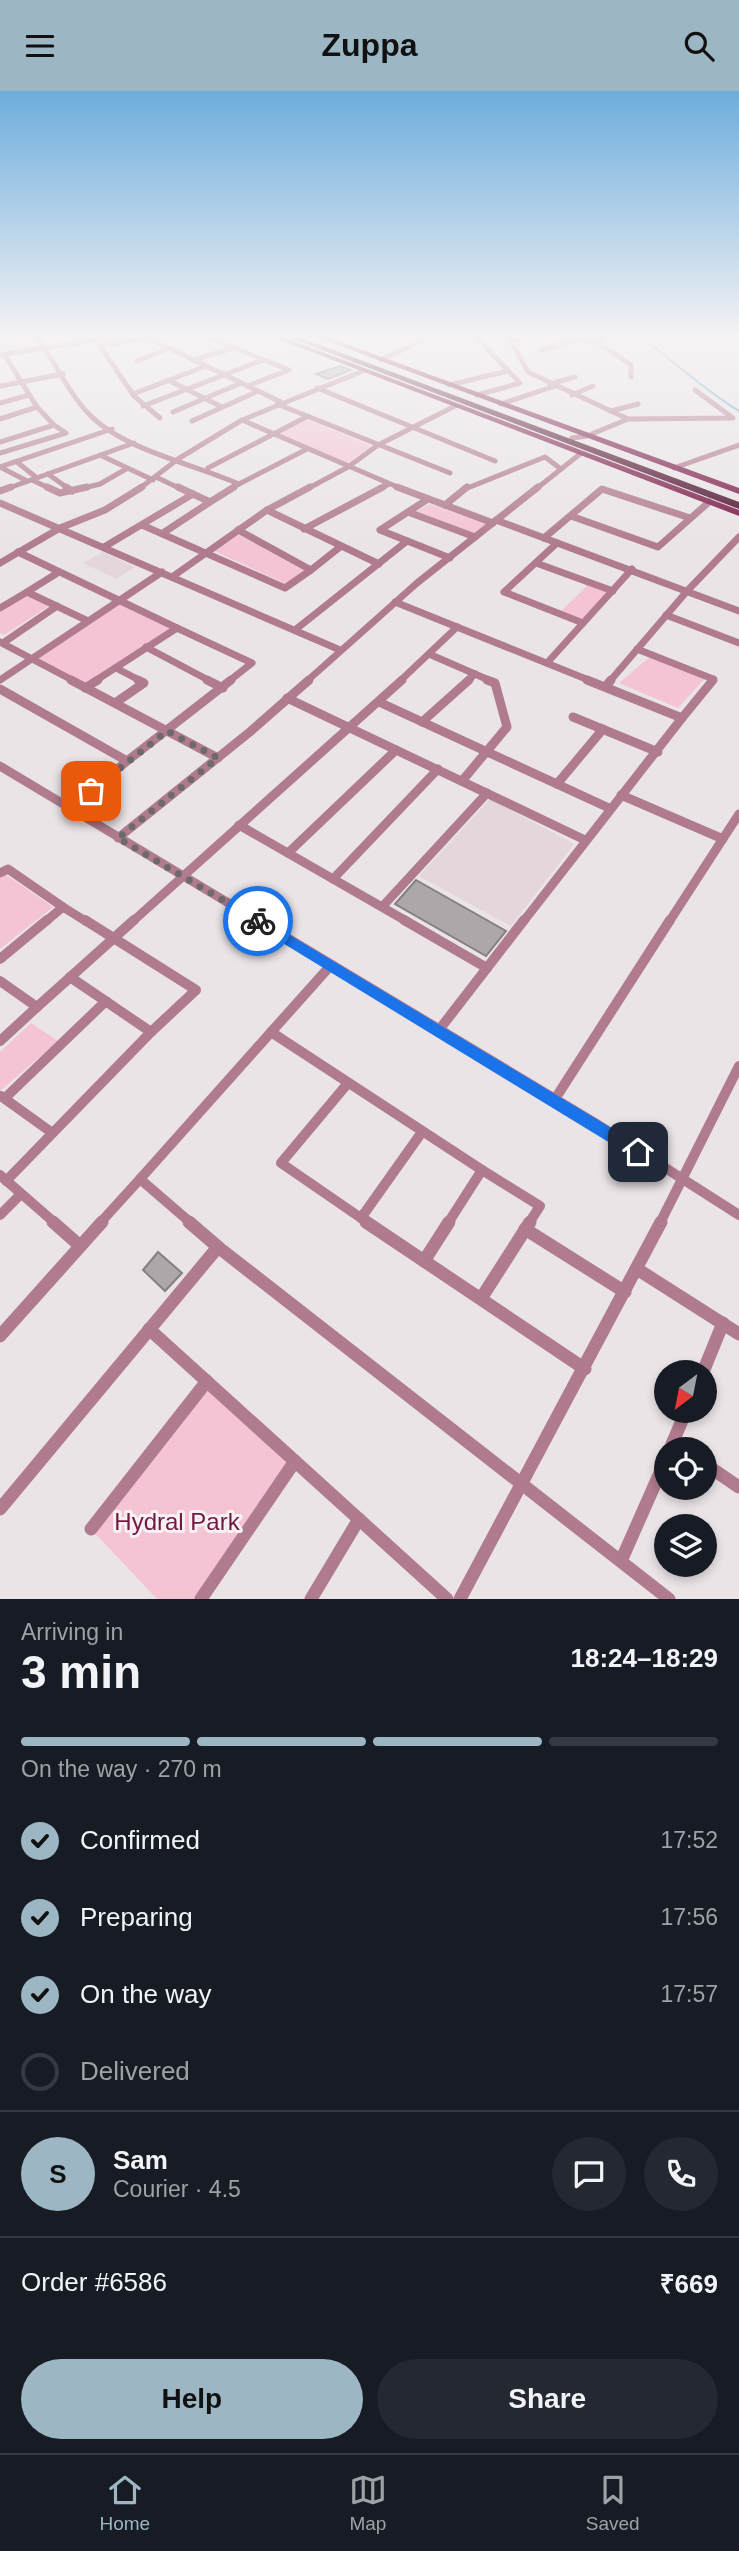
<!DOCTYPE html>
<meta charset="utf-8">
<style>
:root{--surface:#171b24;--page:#242831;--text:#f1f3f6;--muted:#9ea1a6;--line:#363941;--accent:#9cb6c4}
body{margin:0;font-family:Helvetica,sans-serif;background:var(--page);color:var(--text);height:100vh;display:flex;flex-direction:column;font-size:26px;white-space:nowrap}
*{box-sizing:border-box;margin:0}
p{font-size:23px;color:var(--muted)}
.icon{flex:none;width:38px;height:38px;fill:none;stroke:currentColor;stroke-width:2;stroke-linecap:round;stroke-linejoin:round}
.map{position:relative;height:1508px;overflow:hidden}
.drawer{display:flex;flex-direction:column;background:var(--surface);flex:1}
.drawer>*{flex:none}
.needle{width:46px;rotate:212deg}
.tools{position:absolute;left:654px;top:1269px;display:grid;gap:14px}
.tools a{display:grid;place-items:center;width:63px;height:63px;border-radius:50%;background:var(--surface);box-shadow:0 4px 10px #0003;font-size:35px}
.pin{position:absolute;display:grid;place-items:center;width:60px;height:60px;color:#fff;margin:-30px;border-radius:14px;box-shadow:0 4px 10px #0006}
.courier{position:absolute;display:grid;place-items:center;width:70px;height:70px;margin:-35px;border:5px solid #1a73e8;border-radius:50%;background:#fff;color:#222;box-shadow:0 2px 9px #0007}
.headline em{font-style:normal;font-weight:700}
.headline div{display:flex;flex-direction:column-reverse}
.headline{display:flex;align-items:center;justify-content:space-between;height:119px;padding:0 21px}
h1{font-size:46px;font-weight:700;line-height:52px}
.bar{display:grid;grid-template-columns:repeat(4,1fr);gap:10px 7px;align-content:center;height:84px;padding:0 21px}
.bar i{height:9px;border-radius:5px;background:var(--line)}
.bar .active{background:var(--accent)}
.bar p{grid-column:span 4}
.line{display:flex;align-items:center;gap:18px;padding:0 21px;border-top:2px solid var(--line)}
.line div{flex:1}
.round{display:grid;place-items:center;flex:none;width:74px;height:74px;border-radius:37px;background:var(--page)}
ol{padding:0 21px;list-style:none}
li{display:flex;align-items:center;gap:21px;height:77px}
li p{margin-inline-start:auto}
li .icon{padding:7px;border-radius:50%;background:var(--accent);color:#111;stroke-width:4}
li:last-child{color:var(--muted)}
li i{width:38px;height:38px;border:4px solid var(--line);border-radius:50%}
.button{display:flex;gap:14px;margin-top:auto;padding:14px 21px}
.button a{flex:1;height:80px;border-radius:42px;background:var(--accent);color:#111;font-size:28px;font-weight:700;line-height:80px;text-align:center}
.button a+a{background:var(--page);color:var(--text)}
header{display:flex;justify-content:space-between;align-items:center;height:91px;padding:0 21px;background:var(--accent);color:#111;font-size:32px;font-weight:700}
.tabs{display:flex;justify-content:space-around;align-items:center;height:98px;border-top:2px solid var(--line);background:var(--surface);font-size:19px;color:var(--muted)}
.tabs a{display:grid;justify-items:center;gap:4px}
.tabs .active{color:var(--accent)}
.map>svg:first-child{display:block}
.built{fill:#e4d6da}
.green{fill:#f4c4d4}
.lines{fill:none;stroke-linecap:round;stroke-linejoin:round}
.stream{stroke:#54a3cb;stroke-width:2}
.building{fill:#ada7a9;stroke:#847f80;stroke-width:2}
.street-far4{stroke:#b07b8e;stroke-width:5}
.street-far3{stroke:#b07b8e;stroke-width:7}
.street-far2{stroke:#b07b8e;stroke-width:9}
.street-far1{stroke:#b07b8e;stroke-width:10}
.street{stroke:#b07b8e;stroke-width:13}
.primary{fill:#781a47;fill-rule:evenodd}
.highway{fill:#4f122e;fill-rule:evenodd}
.route{fill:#1a73e8}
.done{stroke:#6e6a6c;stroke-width:7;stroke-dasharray:0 12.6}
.labels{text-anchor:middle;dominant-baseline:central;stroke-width:6;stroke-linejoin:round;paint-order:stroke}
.near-park-label{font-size:24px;fill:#711943;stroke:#f7f1f3}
</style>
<header><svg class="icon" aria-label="menu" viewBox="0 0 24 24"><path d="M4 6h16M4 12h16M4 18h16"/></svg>Zuppa<svg class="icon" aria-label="search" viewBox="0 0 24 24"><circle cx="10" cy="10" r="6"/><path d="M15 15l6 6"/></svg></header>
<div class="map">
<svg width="739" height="1508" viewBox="0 0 739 1508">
<rect width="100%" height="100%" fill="#eae4e6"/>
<g class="built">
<path d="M 3,243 L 33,243 L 41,256 L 5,261 L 0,254 L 0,244 Z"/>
<path d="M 103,461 L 135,476 L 116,488 L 83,472 Z"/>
<path d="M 490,708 L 574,753 L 511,835 L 419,785 Z"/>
</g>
<g class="green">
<path d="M 307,328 L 372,355 L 346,373 L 278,342 Z"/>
<path d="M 430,413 L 487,433 L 473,443 L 413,422 Z"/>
<path d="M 237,443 L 306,480 L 286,493 L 214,460 Z"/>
<path d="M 590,492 L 613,500 L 583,532 L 558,523 Z"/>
<path d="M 27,503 L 49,515 L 4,544 L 0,542 L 0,520 Z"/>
<path d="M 119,513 L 172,538 L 86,594 L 37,567 Z"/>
<path d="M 650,566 L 704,588 L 678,617 L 619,592 Z"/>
<path d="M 5,783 L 53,816 L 0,858 L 0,787 Z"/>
<path d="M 31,932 L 58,950 L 0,1000 L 0,961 Z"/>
<path d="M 207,1290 L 295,1370 L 201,1508 L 157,1508 L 91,1438 Z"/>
</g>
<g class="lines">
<path class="stream" d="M 637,243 C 671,268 703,298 739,320"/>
</g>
<g class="building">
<path d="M 340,275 L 351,279 L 328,288 L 316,283 Z"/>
<path d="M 416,789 L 506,840 L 486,865 L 395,813 Z"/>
<path d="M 158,1161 L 182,1182 L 165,1200 L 143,1179 Z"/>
</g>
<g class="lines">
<g class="street-far4">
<path d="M 35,243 C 54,269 67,300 89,323 C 123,359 194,373 239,393 L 307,358"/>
<path d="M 200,243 L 289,279 L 247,295"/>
<path d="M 473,243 L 520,292 L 477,304"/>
<path d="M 507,243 L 528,281 L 628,328"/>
<path d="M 570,243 L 586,251 L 621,243"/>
<path d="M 733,243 L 739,246"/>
<path d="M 144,245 L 281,311"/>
<path d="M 594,249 L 631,274 L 631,286"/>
<path d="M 510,250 L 543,243"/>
<path d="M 542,259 L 578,248"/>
<path d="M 0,264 L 108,247"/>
<path d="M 193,269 L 233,257"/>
<path d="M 381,269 L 435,243"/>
<path d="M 137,270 L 169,257"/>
<path d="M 168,289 L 222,316"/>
<path d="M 550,293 L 575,286"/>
<path d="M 449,294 L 508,280"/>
<path d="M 0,295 L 63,283"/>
<path d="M 317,297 L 495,370"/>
<path d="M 133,303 L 206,275"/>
<path d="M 572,304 L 593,295"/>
<path d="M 0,312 L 29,304"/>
<path d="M 277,313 L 450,382"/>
<path d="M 501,313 L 555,295"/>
<path d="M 143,315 L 263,269"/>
<path d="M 611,320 L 638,313"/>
<path d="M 173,321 L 241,292"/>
<path d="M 160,327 L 134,305 L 100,255 L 169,243"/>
<path d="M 0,328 L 37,316 L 4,263"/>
<path d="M 242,329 L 402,398"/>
<path d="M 192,330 L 258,300"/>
<path d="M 572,347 L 587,345 L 628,328 L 733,327 L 695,299"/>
<path d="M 0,351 L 54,334 L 37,316"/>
<path d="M 0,362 L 66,342 L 54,334"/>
<path d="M 100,364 L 153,389"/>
<path d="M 17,371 L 37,387"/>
<path d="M 0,376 L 112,338"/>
<path d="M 0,376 L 27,390"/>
<path d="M 208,377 L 308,325"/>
<path d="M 674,377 L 739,354"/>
<path d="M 48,383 L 69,398"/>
<path d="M 156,386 L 181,398"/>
<path d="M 32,389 L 51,398"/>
<path d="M 6,398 L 134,352"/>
<path d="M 79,398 L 100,393 L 126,378"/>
<path d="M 139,398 L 178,368 L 242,329 L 363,280"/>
<path d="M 231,398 L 239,393"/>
<path d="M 307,398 L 348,376 L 378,354 L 455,315"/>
<path d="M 380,398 L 389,393"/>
<path d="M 465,398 L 545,366 L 561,378"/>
<path d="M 536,398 L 580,363"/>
</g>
<g class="street-far3">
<path d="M 47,396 L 60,402 L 87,396"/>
<path d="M 66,396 L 72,400"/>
<path d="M 397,396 L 493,432"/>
<path d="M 0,400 L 11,396"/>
<path d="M 428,408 L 380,439 L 450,467"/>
<path d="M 210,411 L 234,396"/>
<path d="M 0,412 L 340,559"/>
<path d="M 445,414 L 467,396"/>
<path d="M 267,419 L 379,473"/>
<path d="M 408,421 L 475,446"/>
<path d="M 571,425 L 658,456 L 709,411"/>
<path d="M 496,429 L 739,520"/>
<path d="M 142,434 L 285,497 L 311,479 L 238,439"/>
<path d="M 304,438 L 383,396"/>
<path d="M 163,442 L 210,411 L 178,396"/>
<path d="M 544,447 L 602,398 L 690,427"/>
<path d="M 557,452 L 504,501 L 583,532"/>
<path d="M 104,456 L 193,403"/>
<path d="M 18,461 L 177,537"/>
<path d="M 0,472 L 60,437 L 105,419 L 142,396"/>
<path d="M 536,472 L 613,500"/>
<path d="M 311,479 L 340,456"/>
<path d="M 172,486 L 267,419 L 310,396"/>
<path d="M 27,501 L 59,481"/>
<path d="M 395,511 L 591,590"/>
<path d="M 0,517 L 27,501 L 88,530"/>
<path d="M 666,524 L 739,552"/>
<path d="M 295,539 L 407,450"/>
<path d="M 0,551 L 74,590"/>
<path d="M 3,552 L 57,515"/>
<path d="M 146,556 L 210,590"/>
<path d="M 637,558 L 713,588 L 711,590"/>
<path d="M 429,563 L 491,590"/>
<path d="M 547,572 L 632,478"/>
<path d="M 116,577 L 141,590"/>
<path d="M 0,589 L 162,481"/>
<path d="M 95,590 L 177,537 L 252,572 L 229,590"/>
<path d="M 307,590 L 417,492 L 538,396"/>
<path d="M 400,590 L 457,536"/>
<path d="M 467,590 L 475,583"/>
<path d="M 610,590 L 688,499 L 739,446"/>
</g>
<g class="street-far2">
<path d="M 71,589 L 218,667"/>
<path d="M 207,589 L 223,597"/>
<path d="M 587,589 L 682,627 L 713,589"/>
<path d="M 606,595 L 611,589"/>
<path d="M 85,597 L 98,589"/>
<path d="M 0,598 L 127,670 L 73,715"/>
<path d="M 287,607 L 585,749"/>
<path d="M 379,611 L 609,717"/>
<path d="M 115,612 L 144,592 L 138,589"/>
<path d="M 573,626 L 658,661"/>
<path d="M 422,631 L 469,589"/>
<path d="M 127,670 L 231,589"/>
<path d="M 0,675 L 260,831"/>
<path d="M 462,690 L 507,636 L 495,592 L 487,589"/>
<path d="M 557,693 L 603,638"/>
<path d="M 621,704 L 723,748"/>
<path d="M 239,734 L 408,831"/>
<path d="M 118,747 L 251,640 L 309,589"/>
<path d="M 288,762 L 396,659"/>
<path d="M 0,782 L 8,778 L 63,816"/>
<path d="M 333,788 L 438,678"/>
<path d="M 382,816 L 487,702"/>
<path d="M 45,831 L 63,816 L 87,831"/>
<path d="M 132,831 L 402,589"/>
<path d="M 523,831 L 682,627"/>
<path d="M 669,831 L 739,723"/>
</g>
<g class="street-far1">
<path d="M 257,829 L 595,1032 L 739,1124"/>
<path d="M 404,829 L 487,877"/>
<path d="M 0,868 L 47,829"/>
<path d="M 70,886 L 151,941 L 196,899 L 85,829"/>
<path d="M 0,890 L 37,916 L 134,829"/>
<path d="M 439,939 L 524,829"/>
<path d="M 271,941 L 482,1079 L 448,1132"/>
<path d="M 0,950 L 37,916"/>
<path d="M 348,992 L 281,1072 L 361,1127 L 422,1041"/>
<path d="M 1,1005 L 51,1041"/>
<path d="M 5,1007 L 106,910"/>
<path d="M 555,1008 L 670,829"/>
<path d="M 482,1079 L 540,1115 L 529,1132"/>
<path d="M 0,1084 L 55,1132"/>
<path d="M 6,1090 L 151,941"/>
<path d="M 0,1124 L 21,1103"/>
<path d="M 361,1127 L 369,1132"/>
<path d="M 100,1132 L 140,1088"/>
<path d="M 191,1132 L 140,1088 L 331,874"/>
<path d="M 660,1132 L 739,975"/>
</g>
<g class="street">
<path d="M 53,1131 L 79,1154"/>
<path d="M 366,1131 L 585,1278"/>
<path d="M 525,1138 L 625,1201"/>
<path d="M 218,1156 L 669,1508"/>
<path d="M 424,1170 L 449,1131"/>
<path d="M 637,1178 L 739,1243"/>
<path d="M 482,1206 L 530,1131"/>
<path d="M 149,1238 L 447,1508"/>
<path d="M 0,1245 L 102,1131"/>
<path d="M 703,1281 L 723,1232"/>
<path d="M 673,1351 L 684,1358"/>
<path d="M 670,1358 L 686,1320"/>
<path d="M 705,1373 L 739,1396"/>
<path d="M 0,1418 L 218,1156 L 189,1131"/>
<path d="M 91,1438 L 207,1290"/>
<path d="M 621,1470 L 667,1366"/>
<path d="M 201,1508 L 295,1370"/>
<path d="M 311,1508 L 359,1428"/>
<path d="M 460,1508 L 661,1131"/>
</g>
<g class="primary">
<path d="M 265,243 L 275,243 L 739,419 L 739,425 Z"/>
<path d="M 308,243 L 319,243 L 739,397 L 739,403 Z"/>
</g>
<path class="highway" d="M 280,243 L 291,243 L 739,411 L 739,418 Z"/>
</g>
<linearGradient id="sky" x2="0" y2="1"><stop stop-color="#6daddc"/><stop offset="0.54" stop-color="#f6f3f4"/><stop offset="1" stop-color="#f6f3f4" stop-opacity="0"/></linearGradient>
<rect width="739" height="454" fill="url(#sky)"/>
<path class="route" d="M 258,825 L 643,1056 L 643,1066 L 633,1066 L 253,834 L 251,830 Z"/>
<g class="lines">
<path class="done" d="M 91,700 L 167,640 L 218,667 L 118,747 L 258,830"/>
</g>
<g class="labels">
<g class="near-park-label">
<text x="177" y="1430">Hydral Park</text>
</g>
</g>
</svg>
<div class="tools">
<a><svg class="needle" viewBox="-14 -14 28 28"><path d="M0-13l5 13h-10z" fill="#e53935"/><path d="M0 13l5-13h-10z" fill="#9ea1a6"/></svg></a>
<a><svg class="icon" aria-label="locate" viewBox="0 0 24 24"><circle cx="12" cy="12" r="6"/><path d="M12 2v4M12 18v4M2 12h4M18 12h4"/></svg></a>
<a><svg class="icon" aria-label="layers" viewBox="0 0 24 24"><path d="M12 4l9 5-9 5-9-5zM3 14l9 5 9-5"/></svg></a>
</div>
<div class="pin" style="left:91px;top:700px;background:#ea580c"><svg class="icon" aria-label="bag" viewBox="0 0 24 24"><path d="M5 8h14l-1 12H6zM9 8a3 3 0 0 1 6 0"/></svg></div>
<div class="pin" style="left:638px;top:1061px;background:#1f2937"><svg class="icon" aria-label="home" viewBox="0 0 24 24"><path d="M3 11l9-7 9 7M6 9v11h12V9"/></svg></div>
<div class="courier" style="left:258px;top:830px"><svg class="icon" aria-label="bike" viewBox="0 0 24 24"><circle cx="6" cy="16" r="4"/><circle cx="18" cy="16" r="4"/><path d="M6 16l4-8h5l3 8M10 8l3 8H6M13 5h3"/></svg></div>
</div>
<section class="drawer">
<div class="headline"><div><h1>3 min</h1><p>Arriving in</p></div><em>18:24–18:29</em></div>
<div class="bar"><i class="active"></i><i class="active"></i><i class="active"></i><i></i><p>On the way · 270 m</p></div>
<ol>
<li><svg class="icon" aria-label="check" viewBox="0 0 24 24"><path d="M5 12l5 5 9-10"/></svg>Confirmed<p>17:52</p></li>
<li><svg class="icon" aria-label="check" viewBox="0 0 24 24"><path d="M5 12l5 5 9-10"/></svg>Preparing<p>17:56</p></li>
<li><svg class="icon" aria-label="check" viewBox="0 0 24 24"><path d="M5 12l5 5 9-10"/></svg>On the way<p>17:57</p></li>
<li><i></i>Delivered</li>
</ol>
<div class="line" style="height:126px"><b class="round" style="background:var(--accent);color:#111">S</b><div><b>Sam</b><p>Courier · 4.5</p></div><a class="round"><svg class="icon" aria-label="chat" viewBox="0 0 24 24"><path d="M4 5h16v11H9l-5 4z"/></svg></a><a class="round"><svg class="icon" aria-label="phone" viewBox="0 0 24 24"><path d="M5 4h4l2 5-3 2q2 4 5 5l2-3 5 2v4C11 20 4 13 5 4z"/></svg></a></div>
<div class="line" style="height:91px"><div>Order #6586</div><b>₹669</b></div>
<div class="button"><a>Help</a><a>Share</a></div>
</section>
<nav class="tabs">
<a class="active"><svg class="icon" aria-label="home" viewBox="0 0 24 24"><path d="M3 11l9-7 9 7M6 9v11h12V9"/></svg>Home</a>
<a><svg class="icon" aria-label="map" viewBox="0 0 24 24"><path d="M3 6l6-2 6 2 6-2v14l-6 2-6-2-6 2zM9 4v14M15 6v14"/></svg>Map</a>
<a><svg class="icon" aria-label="saved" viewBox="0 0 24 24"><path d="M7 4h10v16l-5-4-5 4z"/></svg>Saved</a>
</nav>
